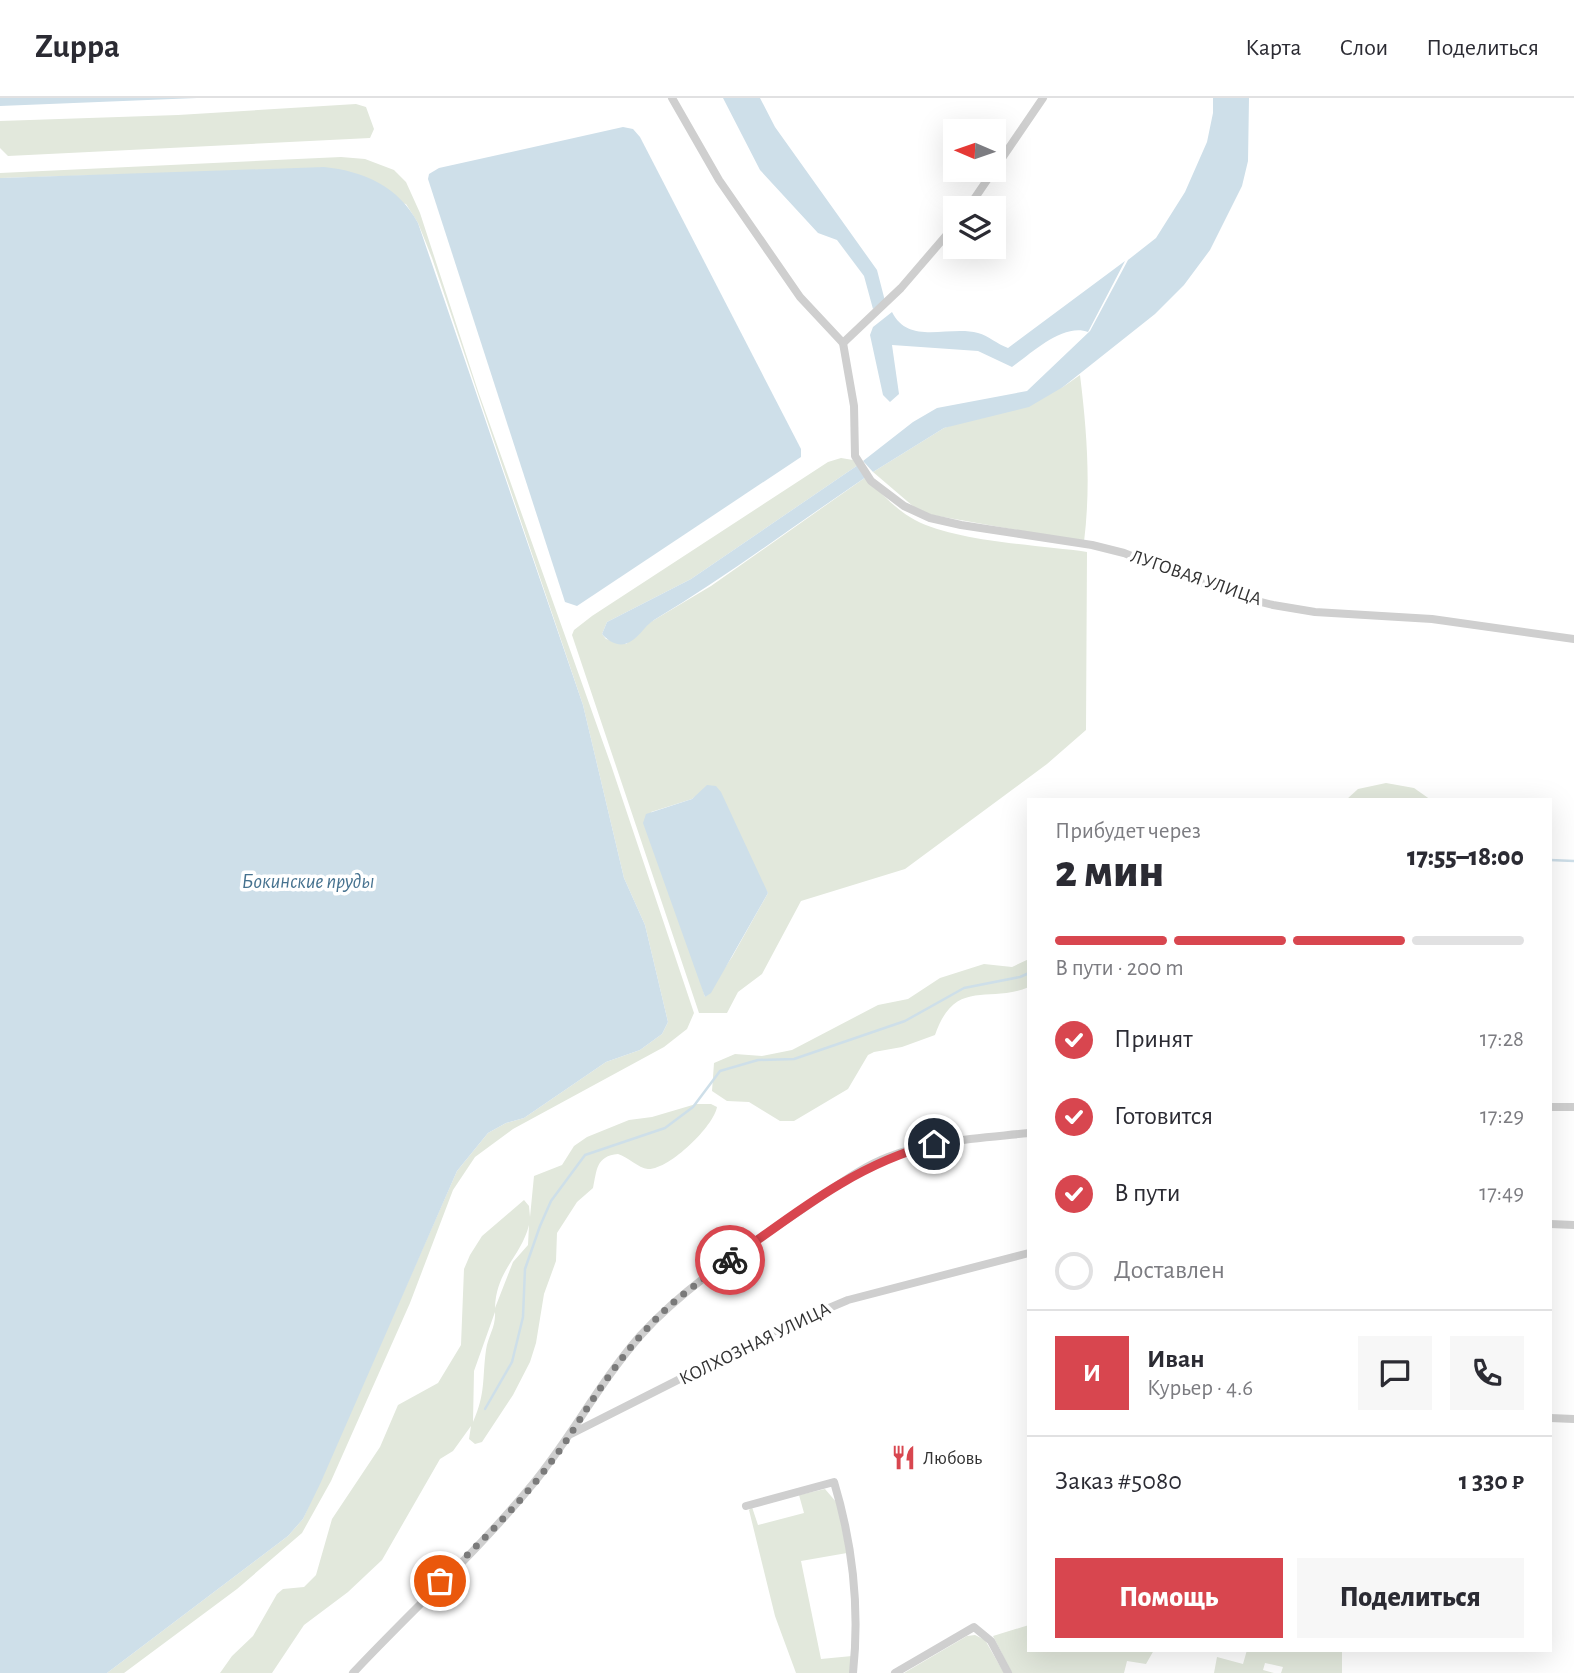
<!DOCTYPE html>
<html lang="ru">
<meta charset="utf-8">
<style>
:root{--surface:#fff;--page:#f7f7f7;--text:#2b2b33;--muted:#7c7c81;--line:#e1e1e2;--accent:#d8464f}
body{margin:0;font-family:"Alegreya Sans",sans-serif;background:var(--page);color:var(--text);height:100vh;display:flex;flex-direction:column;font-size:26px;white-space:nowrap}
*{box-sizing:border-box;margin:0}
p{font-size:23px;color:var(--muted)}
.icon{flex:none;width:38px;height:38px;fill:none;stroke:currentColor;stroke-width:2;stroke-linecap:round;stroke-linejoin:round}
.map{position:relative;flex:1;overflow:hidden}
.sheet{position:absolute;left:1027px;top:700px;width:525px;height:854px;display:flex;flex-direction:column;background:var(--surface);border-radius:0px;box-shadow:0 7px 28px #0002}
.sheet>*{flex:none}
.needle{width:46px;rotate:272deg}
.fabs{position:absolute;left:943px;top:21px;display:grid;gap:14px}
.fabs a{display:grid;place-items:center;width:63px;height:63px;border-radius:0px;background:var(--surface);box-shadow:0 7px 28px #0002;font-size:35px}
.pin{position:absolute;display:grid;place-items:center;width:60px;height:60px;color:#fff;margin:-30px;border:4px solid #fff;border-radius:50%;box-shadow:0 2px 7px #0007}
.courier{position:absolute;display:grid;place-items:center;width:70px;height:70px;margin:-35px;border:5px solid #d8464f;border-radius:50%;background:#fff;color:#222;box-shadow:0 2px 9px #0007}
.headline em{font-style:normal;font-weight:800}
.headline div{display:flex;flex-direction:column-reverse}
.headline{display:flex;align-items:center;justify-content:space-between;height:119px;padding:0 28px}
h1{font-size:46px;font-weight:800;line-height:52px}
.bar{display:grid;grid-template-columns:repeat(4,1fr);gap:10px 7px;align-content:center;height:84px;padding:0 28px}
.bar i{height:9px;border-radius:5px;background:var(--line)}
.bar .current{background:var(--accent)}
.bar p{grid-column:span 4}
.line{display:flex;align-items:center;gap:18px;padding:0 28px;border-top:2px solid var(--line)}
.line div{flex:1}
.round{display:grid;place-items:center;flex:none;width:74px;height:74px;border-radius:0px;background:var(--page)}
ol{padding:0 28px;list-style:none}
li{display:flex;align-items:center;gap:21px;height:77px}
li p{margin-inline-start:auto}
li .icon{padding:7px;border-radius:50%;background:var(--accent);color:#fff;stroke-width:4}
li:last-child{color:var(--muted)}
li i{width:38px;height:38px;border:4px solid var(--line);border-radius:50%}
.primary-button{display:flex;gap:14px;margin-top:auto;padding:14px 28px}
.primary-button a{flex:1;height:80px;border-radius:0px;background:var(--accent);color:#fff;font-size:28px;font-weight:800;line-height:80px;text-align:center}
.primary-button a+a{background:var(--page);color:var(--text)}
header{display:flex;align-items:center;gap:42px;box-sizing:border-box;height:98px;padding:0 35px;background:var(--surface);border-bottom:2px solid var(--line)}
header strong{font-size:33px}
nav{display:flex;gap:38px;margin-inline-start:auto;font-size:24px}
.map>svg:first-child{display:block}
.green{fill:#e2e8dc;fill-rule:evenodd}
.water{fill:#cedfe9}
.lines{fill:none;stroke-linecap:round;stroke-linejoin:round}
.stream{stroke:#cedfe9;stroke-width:2.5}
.minor{stroke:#cfcfcf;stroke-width:8}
.done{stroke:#7a7a7a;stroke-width:7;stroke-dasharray:0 12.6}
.route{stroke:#d8464f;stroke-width:9}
.labels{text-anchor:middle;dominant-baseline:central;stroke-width:7;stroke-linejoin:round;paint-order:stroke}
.street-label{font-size:19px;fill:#323232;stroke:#fff}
.poi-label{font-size:19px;fill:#323232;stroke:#fff;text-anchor:start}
.water-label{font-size:21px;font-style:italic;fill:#46728f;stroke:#fff}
</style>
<header>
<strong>Zuppa</strong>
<nav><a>Карта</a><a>Слои</a><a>Поделиться</a></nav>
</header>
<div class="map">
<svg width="1574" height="1575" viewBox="0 0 1574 1575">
<rect width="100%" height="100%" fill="#fff"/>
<g class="green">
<path d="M 356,6 L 366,9 L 374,31 L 370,40 L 8,58 L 0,50 L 0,23 L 178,17 Z"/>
<path d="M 341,59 L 365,61 L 394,72 L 406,84 L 420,115 L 478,293 L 611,667 L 694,915 L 687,931 L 664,949 L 513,1031 L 475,1059 L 453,1092 L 410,1205 L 331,1383 L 302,1435 L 237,1491 L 124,1575 L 107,1575 L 288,1438 L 303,1421 L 457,1073 L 488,1035 L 506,1025 L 524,1020 L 606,964 L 640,952 L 662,936 L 668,924 L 645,827 L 624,780 L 583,607 L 432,160 L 418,125 L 406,106 L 243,73 L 0,80 L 0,75 Z"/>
<path d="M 1080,277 C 1087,334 1091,387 1084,444 L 932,417 L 914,409 L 873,374 L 944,330 L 1063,289 Z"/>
<path d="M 841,360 L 853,362 L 858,367 L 691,481 L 607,524 L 602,536 L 606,541 L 626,546 L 649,525 L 711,488 L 866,379 C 881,395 896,412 915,422 C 957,444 1039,447 1087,454 L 1086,632 L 1047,666 L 905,771 L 801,803 L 762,876 L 738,894 L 727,915 L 699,915 L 572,537 L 574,532 L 592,518 L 828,364 ZM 702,693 L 768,795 L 732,859 L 705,899 L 651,714 L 692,701 Z"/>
<path d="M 1386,685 L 1414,690 L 1431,702 L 1346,702 L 1358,691 Z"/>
<path d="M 1029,861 L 1029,889 C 988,906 955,879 935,937 L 902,949 L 874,954 L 868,957 L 848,991 L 794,1023 L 780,1023 L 749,1004 L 727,1003 L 712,993 L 714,965 L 735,956 L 762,958 L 792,952 L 878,907 L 908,901 L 940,880 L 984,866 L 1012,869 Z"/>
<path d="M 696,1006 L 711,1006 L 717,1009 C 714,1028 669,1072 648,1071 C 638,1070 628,1059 618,1056 C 596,1058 597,1072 593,1090 L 577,1104 L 557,1135 L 556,1163 L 544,1196 L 536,1245 L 530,1264 L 513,1297 L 482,1344 L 475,1346 L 469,1341 L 471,1328 L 453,1353 L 440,1361 L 382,1462 L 348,1494 L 304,1527 L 272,1575 L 220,1575 L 232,1558 L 253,1538 L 277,1496 L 283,1491 L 304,1489 L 316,1477 L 332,1421 L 380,1349 L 398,1307 L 438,1285 L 461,1247 L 464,1171 L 470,1157 L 482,1138 L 524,1102 L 529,1108 L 530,1119 L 534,1078 L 562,1067 L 574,1048 L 587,1039 L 629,1022 L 652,1019 ZM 529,1127 L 528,1147 L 513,1164 L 495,1210 C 496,1172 521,1159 529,1127 ZM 495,1214 C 496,1229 488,1238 486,1252 C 482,1281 486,1295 473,1324 L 474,1273 Z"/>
<path d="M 825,1391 L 837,1405 L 847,1455 L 801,1463 L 821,1561 L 852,1558 L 850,1575 L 796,1575 L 775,1518 L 749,1412 L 752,1409 L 758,1427 L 804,1415 L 799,1397 Z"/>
<path d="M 1029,1527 L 1029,1552 L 1154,1552 L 1146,1566 L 1127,1563 L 1124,1575 L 1012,1575 L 993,1538 Z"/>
<path d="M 975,1537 L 985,1542 L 1004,1575 L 904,1575 L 967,1538 Z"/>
<path d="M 1247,1552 L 1342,1552 L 1342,1575 L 1281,1575 L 1283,1569 L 1265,1565 L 1263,1572 L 1274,1575 L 1214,1575 L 1217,1559 L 1243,1566 Z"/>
</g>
<g class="water">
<path d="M 0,0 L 197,0 L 0,8 Z"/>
<path d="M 723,0 L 760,0 L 775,29 L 877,172 L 885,203 L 873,211 L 864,178 L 837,142 L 818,135 L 760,72 Z"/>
<path d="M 1213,0 L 1249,0 L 1248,63 L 1242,88 L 1210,152 L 1184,187 L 1155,216 L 1063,289 L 1029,309 L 944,330 L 873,374 L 863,363 L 913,324 L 937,310 L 1027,293 L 1090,233 L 1128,162 L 1156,140 L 1185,94 L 1207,44 L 1213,15 Z"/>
<path d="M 623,29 L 633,31 L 640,39 L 801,351 L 801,359 L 577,508 L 565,504 L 428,81 L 429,76 L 439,70 Z"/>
<path d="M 324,69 C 364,73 399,89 418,125 L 583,607 L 624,780 L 645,827 L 668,924 L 662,936 L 640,952 L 606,964 L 524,1020 L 506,1025 L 488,1035 L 457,1073 L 321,1384 L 303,1421 L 288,1438 L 107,1575 L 0,1575 L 0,80 Z"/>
<path d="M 1125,163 L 1088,234 C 1063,225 1032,255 1012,269 L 978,253 L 892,247 L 899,296 L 890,304 L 883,297 L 870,237 L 873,229 L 892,214 C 909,248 949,227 978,235 C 989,238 997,246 1008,250 Z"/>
<path d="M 858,367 L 866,379 C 795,427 727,478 654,522 C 644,528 637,543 625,546 C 616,548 607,542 602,536 L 607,524 L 691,481 Z"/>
<path d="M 707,687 L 716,688 L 721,694 L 768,795 L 711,895 L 705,899 L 643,725 L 646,716 L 692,701 Z"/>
</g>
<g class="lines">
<g class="stream">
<path d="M 1550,762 L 1574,763"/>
<path d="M 485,1311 L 512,1264 L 523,1219 L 525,1171 L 540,1128 L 551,1103 L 585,1057 L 665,1030 L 693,1009 L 720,973 L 758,962 L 794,961 L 905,923 L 964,890 L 1020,879 L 1029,875"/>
</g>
<g class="minor">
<path d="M 672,0 L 719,82 L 800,199 L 843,245 L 854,308 L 855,358 L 871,383 L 904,408 L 930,420 L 961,427 L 1092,447 L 1124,455 L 1233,497 L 1273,507 L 1315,514 L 1432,521 L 1574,541"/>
<path d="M 968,110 L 1043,0"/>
<path d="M 843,245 L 901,190 L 956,126"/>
<path d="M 1550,1009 L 1574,1009"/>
<path d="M 1550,1126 L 1574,1127"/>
<path d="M 1550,1320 L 1574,1321"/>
<path d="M 571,1336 L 779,1231 L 848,1202 L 1029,1155"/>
<path d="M 746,1408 L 834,1384 C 853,1447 860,1509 853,1575"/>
<path d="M 353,1575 C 412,1512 477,1454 532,1387 C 571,1340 599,1285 640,1238 C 687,1186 750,1147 807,1108 C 833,1091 859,1070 888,1059 C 933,1042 982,1040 1029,1035"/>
<path d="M 895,1575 L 974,1529 L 991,1543 L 1008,1575"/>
</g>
</g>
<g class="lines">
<path class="done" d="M 440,1483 C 487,1439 535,1391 570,1337 C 597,1294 623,1254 659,1218 C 680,1196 706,1180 730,1162"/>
<path class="route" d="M 730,1162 C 794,1116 857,1065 934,1046"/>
</g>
<defs>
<symbol id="restaurant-bare" viewBox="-9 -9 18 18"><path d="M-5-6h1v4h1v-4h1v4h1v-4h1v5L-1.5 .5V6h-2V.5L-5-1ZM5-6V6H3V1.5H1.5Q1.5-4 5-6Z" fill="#d8464f" stroke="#fff" stroke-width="2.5" paint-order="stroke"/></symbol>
</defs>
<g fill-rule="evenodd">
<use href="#restaurant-bare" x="886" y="1342" width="35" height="35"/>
</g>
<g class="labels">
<g class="street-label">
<text transform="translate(1196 480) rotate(19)">ЛУГОВАЯ УЛИЦА</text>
<text transform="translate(755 1246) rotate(-26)">КОЛХОЗНАЯ УЛИЦА</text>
</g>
<g class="poi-label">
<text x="923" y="1360">Любовь</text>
</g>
<g class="water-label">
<text x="308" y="783">Бокинские пруды</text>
</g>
</g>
</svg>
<div class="fabs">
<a><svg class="needle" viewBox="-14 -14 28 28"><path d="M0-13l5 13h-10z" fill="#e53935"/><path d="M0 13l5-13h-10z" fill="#7c7c81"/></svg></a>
<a><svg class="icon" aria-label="layers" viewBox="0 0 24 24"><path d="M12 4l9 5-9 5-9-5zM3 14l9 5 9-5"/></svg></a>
</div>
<div class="pin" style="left:440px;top:1483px;background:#ea580c"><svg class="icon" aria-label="bag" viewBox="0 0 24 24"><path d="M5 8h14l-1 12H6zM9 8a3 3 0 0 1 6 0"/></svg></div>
<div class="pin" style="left:934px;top:1046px;background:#1f2937"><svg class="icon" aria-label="home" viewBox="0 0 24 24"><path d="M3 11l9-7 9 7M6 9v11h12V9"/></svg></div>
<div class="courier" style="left:730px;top:1162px"><svg class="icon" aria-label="bike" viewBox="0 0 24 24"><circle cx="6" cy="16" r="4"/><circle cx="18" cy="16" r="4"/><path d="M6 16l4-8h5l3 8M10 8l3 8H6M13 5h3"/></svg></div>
<section class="sheet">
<div class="headline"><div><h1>2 мин</h1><p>Прибудет через</p></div><em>17:55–18:00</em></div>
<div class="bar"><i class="current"></i><i class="current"></i><i class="current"></i><i></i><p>В пути · 200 m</p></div>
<ol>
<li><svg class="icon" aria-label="check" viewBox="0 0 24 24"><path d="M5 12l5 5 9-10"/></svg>Принят<p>17:28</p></li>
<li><svg class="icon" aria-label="check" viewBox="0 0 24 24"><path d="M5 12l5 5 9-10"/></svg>Готовится<p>17:29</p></li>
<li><svg class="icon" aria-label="check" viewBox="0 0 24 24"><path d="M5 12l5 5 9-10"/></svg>В пути<p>17:49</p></li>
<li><i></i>Доставлен</li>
</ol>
<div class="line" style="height:126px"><b class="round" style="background:var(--accent);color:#fff">И</b><div><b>Иван</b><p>Курьер · 4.6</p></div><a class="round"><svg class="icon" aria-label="chat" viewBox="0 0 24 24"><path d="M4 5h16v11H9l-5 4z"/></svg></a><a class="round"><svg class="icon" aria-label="phone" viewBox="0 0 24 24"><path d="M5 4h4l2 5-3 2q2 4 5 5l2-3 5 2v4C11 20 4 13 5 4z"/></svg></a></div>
<div class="line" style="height:91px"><div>Заказ #5080</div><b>1 330 ₽</b></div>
<div class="primary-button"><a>Помощь</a><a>Поделиться</a></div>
</section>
</div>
